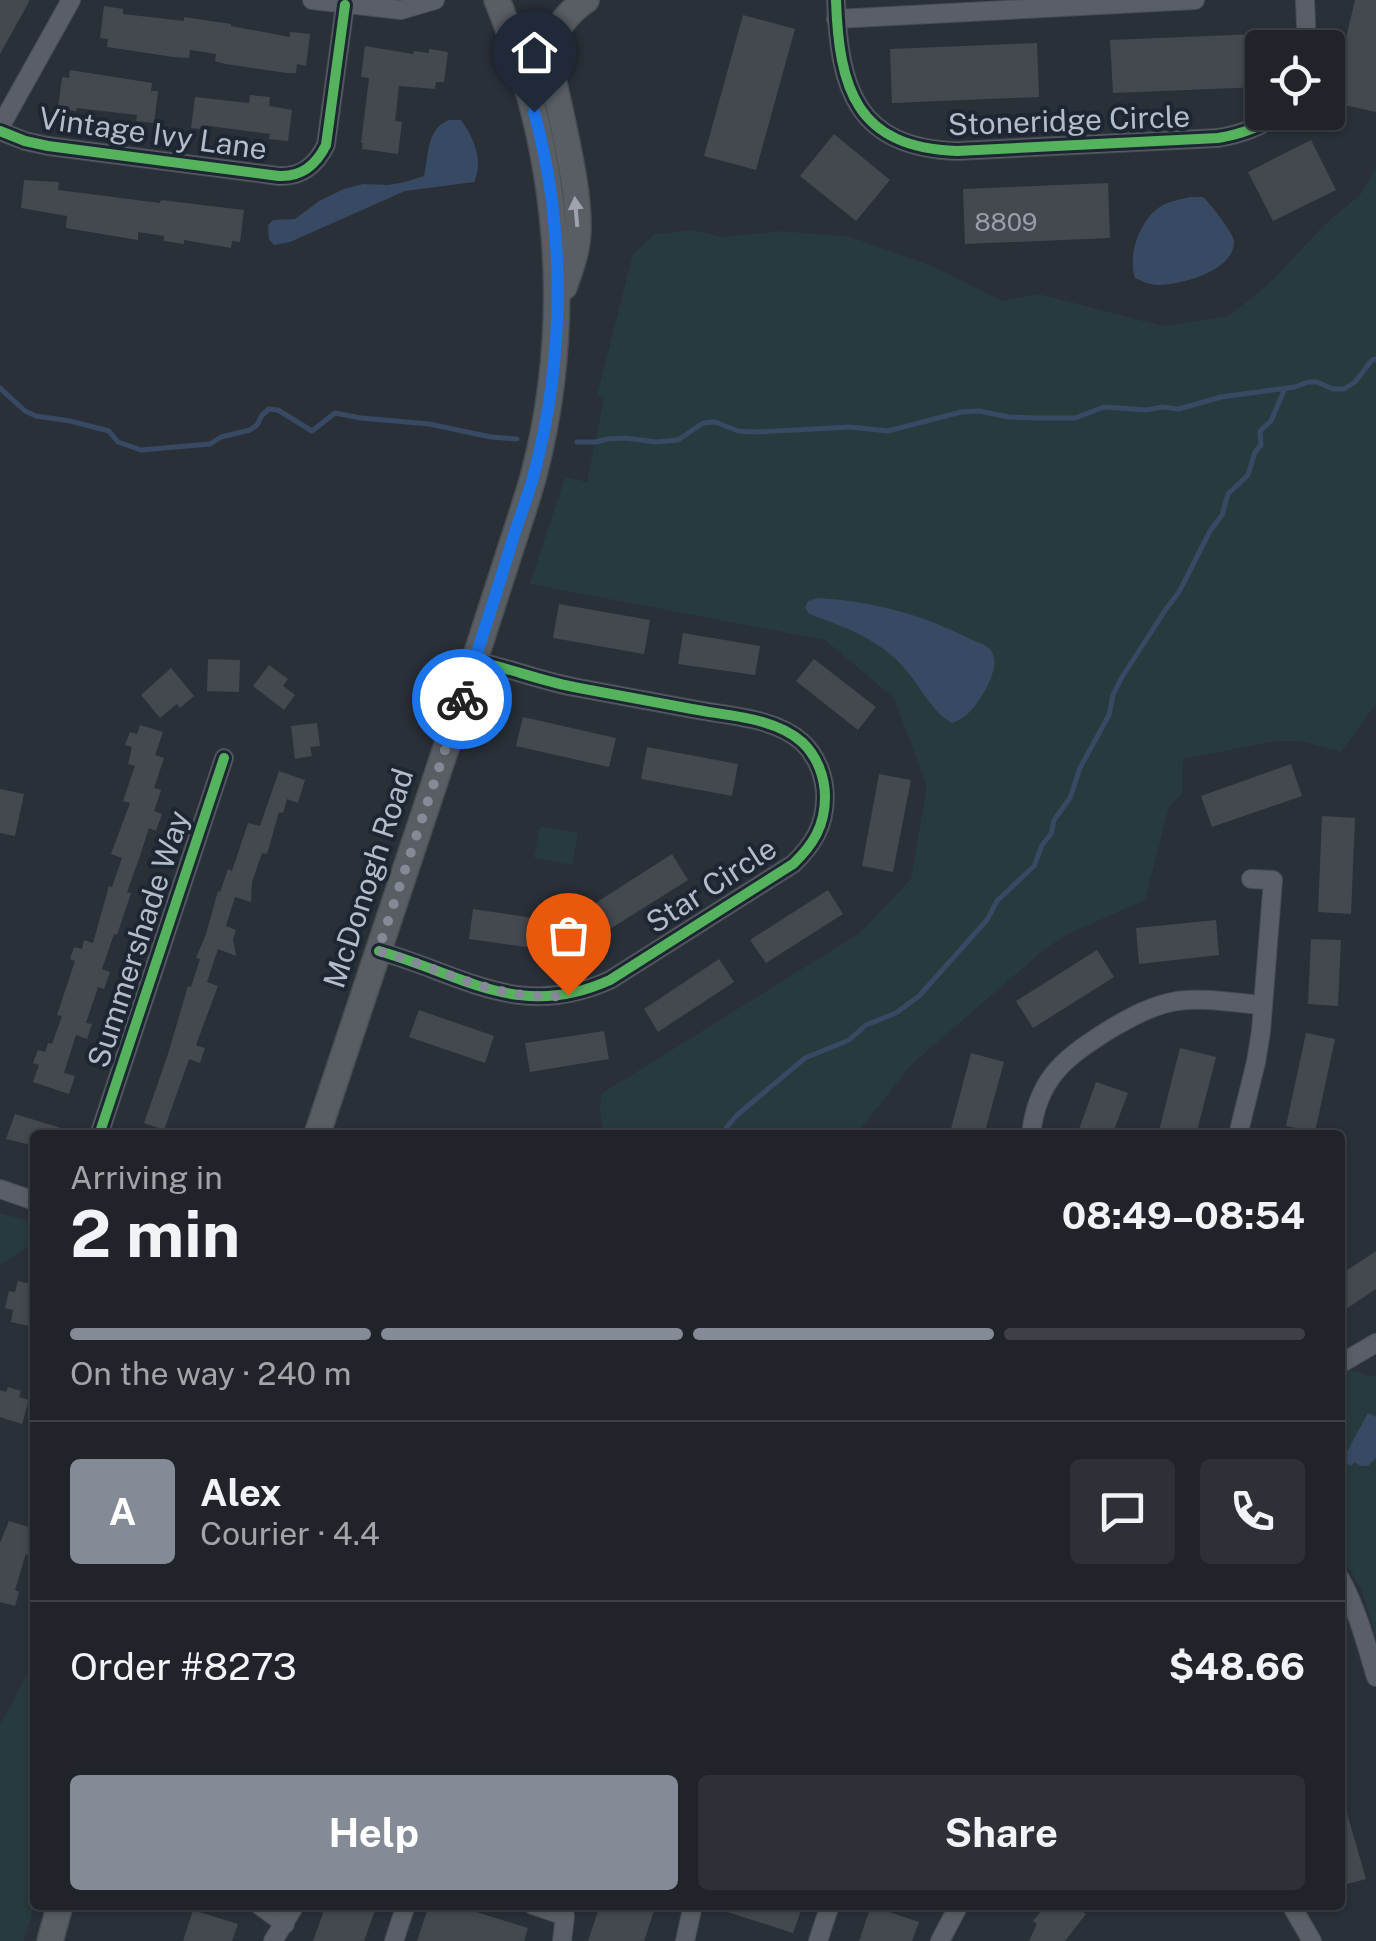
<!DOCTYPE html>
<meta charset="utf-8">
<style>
:root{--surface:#20242a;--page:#2d3036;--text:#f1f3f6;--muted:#a2a4a8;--line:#3d4147;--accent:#848b96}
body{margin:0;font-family:"Public Sans",sans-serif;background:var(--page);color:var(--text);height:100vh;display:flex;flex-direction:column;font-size:38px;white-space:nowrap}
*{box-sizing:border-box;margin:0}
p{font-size:32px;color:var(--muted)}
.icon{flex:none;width:55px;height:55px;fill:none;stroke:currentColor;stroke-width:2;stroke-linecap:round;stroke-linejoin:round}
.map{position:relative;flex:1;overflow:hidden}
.drawer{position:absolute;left:30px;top:1130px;width:1315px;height:780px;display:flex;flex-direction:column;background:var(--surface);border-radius:10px;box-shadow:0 2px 8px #0004,0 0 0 2px var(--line)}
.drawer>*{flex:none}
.buttons{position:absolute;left:1245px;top:30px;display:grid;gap:20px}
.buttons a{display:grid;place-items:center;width:100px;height:100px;border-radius:10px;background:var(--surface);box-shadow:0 2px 8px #0004,0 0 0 2px var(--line);font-size:50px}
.pin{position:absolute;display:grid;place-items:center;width:85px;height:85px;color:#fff;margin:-102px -42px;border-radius:50% 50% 50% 0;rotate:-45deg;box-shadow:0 0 10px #0007}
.pin .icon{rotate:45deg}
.courier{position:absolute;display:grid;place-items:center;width:100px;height:100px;margin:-50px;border:8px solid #1a73e8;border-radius:50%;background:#fff;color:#222;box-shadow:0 2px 12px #0007}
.headline em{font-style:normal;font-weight:700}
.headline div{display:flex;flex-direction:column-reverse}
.headline{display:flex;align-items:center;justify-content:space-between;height:170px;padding:0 40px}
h1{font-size:65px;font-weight:700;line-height:75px}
.bar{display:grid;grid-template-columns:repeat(4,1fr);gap:15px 10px;align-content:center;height:120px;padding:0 40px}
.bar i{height:12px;border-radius:8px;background:var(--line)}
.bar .on{background:var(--accent)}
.bar p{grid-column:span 4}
.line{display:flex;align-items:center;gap:25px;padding:0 40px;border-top:2px solid var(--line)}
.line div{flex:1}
.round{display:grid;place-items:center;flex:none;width:105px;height:105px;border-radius:10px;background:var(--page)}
.action{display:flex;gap:20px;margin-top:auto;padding:20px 40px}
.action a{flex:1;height:115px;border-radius:10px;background:var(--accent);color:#fff;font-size:40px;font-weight:700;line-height:115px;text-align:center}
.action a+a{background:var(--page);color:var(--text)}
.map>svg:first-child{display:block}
.green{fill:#273a3e}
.water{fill:#384963}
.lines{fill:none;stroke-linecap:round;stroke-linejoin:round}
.stream{stroke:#384963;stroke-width:5}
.building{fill:#444950}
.minor-casing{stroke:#484c53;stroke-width:20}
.secondary-casing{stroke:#484c53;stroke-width:28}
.minor{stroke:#5a5e66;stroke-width:18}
.secondary{stroke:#595d64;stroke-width:25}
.cycleway-casing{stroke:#1d2633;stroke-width:16}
.cycleway{stroke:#56b35d;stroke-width:10}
.oneway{fill:#9da4b0}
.done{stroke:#848b96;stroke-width:10;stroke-dasharray:0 18}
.route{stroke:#1a73e8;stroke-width:12}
.labels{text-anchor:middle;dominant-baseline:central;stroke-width:8;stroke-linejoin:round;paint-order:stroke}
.number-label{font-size:25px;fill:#989fab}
.street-label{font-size:30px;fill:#b4bcc9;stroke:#1d2633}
</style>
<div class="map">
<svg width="1376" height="1941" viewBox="0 0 1376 1941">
<rect width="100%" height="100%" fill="#2a3038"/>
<g class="green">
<path d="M 1376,167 L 1376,704 L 1341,752 L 1300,741 L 1276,741 L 1183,759 L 1182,793 L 1169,807 L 1145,900 L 1066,935 L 1045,949 L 912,1064 L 858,1132 L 808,1128 L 806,1135 L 604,1135 L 600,1111 L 601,1094 L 861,932 L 911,879 L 927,786 L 894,698 L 825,640 L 530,584 L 565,477 L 587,482 L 604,398 L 597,396 L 633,254 L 655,234 L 693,230 L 722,237 L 781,231 L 851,237 L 934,267 L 1002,301 L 1039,294 L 1163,326 L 1229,316 L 1274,279 L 1324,225 L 1360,195 Z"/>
<path d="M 540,826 L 578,833 L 572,865 L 534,858 Z"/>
<path d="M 0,1213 L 35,1223 L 35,1242 L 0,1265 Z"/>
<path d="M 1351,1370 L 1376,1377 L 1376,1639 L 1362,1591 L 1340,1553 L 1340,1376 Z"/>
<path d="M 35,1655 L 35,1901 L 24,1941 L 0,1941 L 0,1724 L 11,1706 Z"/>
</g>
<g class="water">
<path d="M 449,120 L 461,120 C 474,138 484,161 474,182 L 405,191 L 290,242 L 274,245 L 269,239 L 268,225 L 273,220 L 295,219 L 319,201 L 344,189 L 363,184 L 388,185 L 405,182 L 424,176 C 429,155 426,129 449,120 Z"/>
<path d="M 1190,197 L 1203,197 C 1210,203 1234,234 1234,241 C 1235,271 1181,285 1157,285 C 1149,285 1142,281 1135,278 C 1127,254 1141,215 1165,204 C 1172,201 1182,199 1190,197 Z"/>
<path d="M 818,598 C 871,601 921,614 968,638 C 974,641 984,644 989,648 C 999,659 993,674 988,685 C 979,701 969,718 952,723 C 932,711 924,693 910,675 C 886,642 846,627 809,614 L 805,607 L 808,601 Z"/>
<path d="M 1368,1413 L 1376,1417 L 1376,1458 L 1368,1466 L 1361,1466 L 1354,1462 L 1351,1466 L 1342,1461 Z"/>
</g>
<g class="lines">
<g class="stream">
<path d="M 0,388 L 25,411 L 36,416 L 70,421 L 109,431 L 118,442 L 141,450 L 210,444 L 221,437 L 250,430 L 257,425 L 262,415 L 269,409 L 278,410 L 312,431 L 335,413 L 361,418 L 429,424 L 491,437 L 517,439"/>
<path d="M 577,442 L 596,442 L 607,439 L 625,438 L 656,442 L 678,440 L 703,423 L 715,422 L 738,431 L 755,432 L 850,427 L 888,431 L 961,412 L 979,411 L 1009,417 L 1036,418 L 1075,418 L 1104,407 L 1146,410 L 1162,407 L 1179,409 L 1221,397 L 1295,387 L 1308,382 L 1317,382 L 1333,389 L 1344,389 L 1355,382 L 1372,360 L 1376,359"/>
<path d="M 720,1135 L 737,1115 L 805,1058 L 849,1040 L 866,1025 L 896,1013 L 919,996 L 987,920 L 997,901 L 1034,866 L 1042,845 L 1051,834 L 1054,820 L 1070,798 L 1080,768 L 1109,715 L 1113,695 L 1122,677 L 1166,609 L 1179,592 L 1210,531 L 1222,515 L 1228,494 L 1248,475 L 1255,452 L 1261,445 L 1260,431 L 1271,421 L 1285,388"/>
</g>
</g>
<g class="building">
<path d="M 0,0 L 30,0 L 0,54 Z"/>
<path d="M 1355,0 L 1376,0 L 1376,112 L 1331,102 Z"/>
<path d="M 104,6 L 123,9 L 123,14 L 184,21 L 184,17 L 231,24 L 231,26 L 290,37 L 290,32 L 310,34 L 306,66 L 297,64 L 296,73 L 287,73 L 225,64 L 215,61 L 216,54 L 190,50 L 189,58 L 173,57 L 107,47 L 108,39 L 100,38 Z"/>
<path d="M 743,15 L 795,29 L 756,170 L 704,156 Z"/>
<path d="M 1257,34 L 1260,87 L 1113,93 L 1110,40 Z"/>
<path d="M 1037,43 L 1039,97 L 892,103 L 890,49 Z"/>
<path d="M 365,46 L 413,54 L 414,51 L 429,53 L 429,49 L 448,52 L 444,82 L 436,82 L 435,89 L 399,86 L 395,121 L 402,122 L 398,154 L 362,149 L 363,143 L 361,143 L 369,78 L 361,77 Z"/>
<path d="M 70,70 L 152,83 L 151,91 L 158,91 L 154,123 L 136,121 L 137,115 L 77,108 L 76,111 L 58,108 L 62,77 L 69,78 Z"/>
<path d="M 250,95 L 270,97 L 269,106 L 292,110 L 288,141 L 269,139 L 270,134 L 210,126 L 209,130 L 191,128 L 195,97 L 249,103 Z"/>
<path d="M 834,134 L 890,180 L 856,221 L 800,176 Z"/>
<path d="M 1311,140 L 1336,190 L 1273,221 L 1248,172 Z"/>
<path d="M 24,180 L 59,182 L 58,190 L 160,203 L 161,200 L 244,210 L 240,242 L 232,241 L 231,248 L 184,240 L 184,244 L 164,241 L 164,236 L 138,232 L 138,240 L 66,228 L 67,216 L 21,208 Z"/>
<path d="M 1108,183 L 1110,238 L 965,244 L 963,189 Z"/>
<path d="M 559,604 L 650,620 L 644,654 L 553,638 Z"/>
<path d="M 683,633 L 760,646 L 755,675 L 678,664 Z"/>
<path d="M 208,659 L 240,660 L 239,692 L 207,691 Z"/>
<path d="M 814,659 L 876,707 L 858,730 L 796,681 Z"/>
<path d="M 269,665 L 288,679 L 283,686 L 295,695 L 284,710 L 253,686 Z"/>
<path d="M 171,668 L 194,696 L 180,708 L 177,704 L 160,718 L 141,695 Z"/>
<path d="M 523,717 L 616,738 L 609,767 L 516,746 Z"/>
<path d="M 317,723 L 320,746 L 310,747 L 312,756 L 295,759 L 291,726 Z"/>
<path d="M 140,725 L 163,732 L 155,755 L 164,758 L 154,788 L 161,790 L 154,811 L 162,814 L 156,831 L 149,828 L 140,856 L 127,892 L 131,893 L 117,935 L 114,934 L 102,969 L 110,972 L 104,989 L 98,987 L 86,1023 L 92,1024 L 87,1039 L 76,1035 L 64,1073 L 75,1076 L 69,1094 L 33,1082 L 39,1065 L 33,1063 L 38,1050 L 45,1052 L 48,1043 L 52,1044 L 62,1016 L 57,1015 L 75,961 L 70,959 L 74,947 L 82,949 L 84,940 L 93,943 L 109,886 L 112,887 L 122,858 L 111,854 L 130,803 L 123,801 L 135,766 L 128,764 L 132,747 L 125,745 L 130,732 L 137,734 Z"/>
<path d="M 647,747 L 738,764 L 732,796 L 641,779 Z"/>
<path d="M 1291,764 L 1302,796 L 1212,827 L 1201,796 Z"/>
<path d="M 279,771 L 305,780 L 298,803 L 287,799 L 283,813 L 279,812 L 267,854 L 262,853 L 252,882 L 251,902 L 235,897 L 226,926 L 236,930 L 233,939 L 236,956 L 218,949 L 207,982 L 218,986 L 196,1045 L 205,1048 L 200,1063 L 189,1059 L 164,1130 L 144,1123 L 168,1054 L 188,986 L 191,987 L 200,959 L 196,958 L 206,934 L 218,891 L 220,892 L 228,869 L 232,871 L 248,823 L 260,826 Z"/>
<path d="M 879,774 L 911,780 L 893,872 L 862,866 Z"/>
<path d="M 0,789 L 24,794 L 15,836 L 0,833 Z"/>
<path d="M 1322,816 L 1355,818 L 1351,914 L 1318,912 Z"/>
<path d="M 672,854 L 688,880 L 610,929 L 594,904 Z"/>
<path d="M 828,890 L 843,914 L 766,963 L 750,940 Z"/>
<path d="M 473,909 L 566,923 L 561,952 L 469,939 Z"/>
<path d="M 1216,920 L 1219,955 L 1139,964 L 1136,928 Z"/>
<path d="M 1311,939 L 1341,940 L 1338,1006 L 1308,1004 Z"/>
<path d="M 1097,950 L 1114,977 L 1033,1028 L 1016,1001 Z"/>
<path d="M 719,959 L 734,982 L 658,1032 L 644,1009 Z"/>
<path d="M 419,1010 L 494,1036 L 485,1063 L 409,1037 Z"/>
<path d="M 604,1031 L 609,1059 L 530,1072 L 525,1043 Z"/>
<path d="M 1306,1033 L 1335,1039 L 1315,1132 L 1286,1126 Z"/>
<path d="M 1180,1048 L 1216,1057 L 1196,1135 L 1158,1135 Z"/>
<path d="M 971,1053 L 1004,1062 L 984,1135 L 974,1135 L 951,1129 Z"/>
<path d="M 1096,1082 L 1128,1093 L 1112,1135 L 1077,1135 Z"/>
<path d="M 15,1114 L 74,1132 L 74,1135 L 35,1135 L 35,1146 L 6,1139 Z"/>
<path d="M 1376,1251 L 1376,1289 L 1340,1313 L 1340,1275 Z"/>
<path d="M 18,1281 L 35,1285 L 35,1315 L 30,1318 L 29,1326 L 11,1322 L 13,1310 L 5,1308 L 9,1291 L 15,1292 Z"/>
<path d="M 8,1387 L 21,1391 L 19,1397 L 29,1400 L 22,1424 L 0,1417 L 0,1390 L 6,1392 Z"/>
<path d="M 9,1521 L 35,1529 L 35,1566 L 26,1553 L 15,1590 L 19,1592 L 15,1606 L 0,1602 L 0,1543 Z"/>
<path d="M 1340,1803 L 1344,1803 L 1366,1879 L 1340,1886 Z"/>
<path d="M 326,1905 L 377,1905 L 364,1941 L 313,1941 Z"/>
<path d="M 429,1905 L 454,1905 L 528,1928 L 524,1941 L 417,1941 Z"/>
<path d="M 600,1905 L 656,1905 L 644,1941 L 588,1941 Z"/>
<path d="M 715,1905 L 803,1905 L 793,1933 L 715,1908 Z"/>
<path d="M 1046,1905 L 1074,1905 L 1086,1914 L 1065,1941 L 1029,1941 L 1037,1924 L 1033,1921 Z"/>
<path d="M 871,1906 L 919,1922 L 912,1941 L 859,1941 Z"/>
<path d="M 193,1910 L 238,1924 L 232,1941 L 183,1941 Z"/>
</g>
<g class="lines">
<defs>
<g id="minor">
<path d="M 312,0 L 401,10 L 435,0"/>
<path d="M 836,0 C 839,88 856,148 957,151 L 1218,138 C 1242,134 1261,127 1281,112"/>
<path d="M 1305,0 L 1307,48"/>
<path d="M 836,19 L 1195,0"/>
<path d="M 0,127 L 71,0"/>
<path d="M 0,131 L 25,141 L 48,146 L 279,176 C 302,177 316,165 326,145 L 345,5"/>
<path d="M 379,951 C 464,975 520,1021 610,980 L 793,864 C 813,845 825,826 825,797 C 825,777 817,756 802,742 C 774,717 727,716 692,709 C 654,702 616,695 579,688 C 543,682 510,668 475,661"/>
<path d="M 99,1135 L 224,758"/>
<path d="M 1031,1135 C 1037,1077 1066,1057 1112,1028 C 1133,1016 1153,1005 1177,1001 C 1205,997 1235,1003 1263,1005"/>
<path d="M 1238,1135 L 1256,1062 L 1261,1031 L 1273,880 L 1251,879"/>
<path d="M 0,1189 L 35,1201"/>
<path d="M 1340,1364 L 1376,1343"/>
<path d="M 1340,1578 C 1357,1609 1366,1643 1376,1677"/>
<path d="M 259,1905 L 285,1924"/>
<path d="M 533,1905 L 565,1916 L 562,1941"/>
<path d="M 1291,1905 L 1312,1941"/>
<path d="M 273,1941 L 295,1905"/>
<path d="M 394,1941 L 406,1905"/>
<path d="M 685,1941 L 693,1905"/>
<path d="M 818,1941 L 830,1905"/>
<path d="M 940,1941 L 959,1905"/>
</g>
<g id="secondary">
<path d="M 564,287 C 571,267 578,249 578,227 C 578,191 569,153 562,119 C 551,68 536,35 586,0"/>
<path d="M 317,1135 C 362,1001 406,867 451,733 C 470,676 488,618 507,560 C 516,532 526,503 534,474 C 575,316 559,150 497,0"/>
<path d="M 50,1941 L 60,1905"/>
</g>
</defs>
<use href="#minor" class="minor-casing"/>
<use href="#secondary" class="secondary-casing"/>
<use href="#minor" class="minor"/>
<use href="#secondary" class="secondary"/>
<defs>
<g id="cycleway">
<path d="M 836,0 C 839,88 856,148 957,151 L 1218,138 C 1242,134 1261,127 1281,112"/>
<path d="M 0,131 L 25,141 L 48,146 L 279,176 C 302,177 316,165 326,145 L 345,5"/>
<path d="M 379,951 C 464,975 520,1021 610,980 L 793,864 C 813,845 825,826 825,797 C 825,777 817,756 802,742 C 774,717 727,716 692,709 C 654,702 616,695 579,688 C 543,682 510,668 475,661"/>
<path d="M 99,1135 L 224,758"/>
</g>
</defs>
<use href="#cycleway" class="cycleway-casing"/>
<use href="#cycleway" class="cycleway"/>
</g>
<defs><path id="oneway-solid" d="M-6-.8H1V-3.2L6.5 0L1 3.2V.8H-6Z" transform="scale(2.5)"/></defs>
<use class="oneway" href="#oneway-solid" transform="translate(576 212) rotate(-95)"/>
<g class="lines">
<path class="done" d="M 462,699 L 378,951 C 442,968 500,1004 568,995"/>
<path class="route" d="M 462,699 C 480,644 498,588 515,532 C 521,513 529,494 534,474 C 565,357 566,229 534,112"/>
</g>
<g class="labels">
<g class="number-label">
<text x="1006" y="222">8809</text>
</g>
<g class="street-label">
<text transform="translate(1069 120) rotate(-2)">Stoneridge Circle</text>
<text transform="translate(153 133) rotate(8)">Vintage Ivy Lane</text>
<text transform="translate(368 878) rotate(-72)">McDonogh Road</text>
<text transform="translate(711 885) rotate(-33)">Star Circle</text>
<text transform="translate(138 939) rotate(-72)">Summershade Way</text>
</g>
</g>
</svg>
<div class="buttons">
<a><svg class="icon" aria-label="locate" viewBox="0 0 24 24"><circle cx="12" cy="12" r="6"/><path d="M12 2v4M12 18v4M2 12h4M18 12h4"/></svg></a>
</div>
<div class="pin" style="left:568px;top:995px;background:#ea580c"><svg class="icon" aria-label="bag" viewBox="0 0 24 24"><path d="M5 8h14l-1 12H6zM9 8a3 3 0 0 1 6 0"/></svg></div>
<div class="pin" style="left:534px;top:112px;background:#1f2937"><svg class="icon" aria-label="home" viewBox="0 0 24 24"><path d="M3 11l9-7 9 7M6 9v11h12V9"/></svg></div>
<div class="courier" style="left:462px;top:699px"><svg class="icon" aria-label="bike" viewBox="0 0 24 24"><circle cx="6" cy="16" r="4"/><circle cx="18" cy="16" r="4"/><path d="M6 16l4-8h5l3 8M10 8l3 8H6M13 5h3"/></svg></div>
<section class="drawer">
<div class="headline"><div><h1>2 min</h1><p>Arriving in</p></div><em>08:49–08:54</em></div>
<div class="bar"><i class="on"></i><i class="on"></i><i class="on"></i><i></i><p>On the way · 240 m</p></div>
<div class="line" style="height:180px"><b class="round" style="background:var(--accent);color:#fff">A</b><div><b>Alex</b><p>Courier · 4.4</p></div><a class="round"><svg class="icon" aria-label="chat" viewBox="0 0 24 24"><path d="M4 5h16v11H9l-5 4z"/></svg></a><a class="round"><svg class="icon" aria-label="phone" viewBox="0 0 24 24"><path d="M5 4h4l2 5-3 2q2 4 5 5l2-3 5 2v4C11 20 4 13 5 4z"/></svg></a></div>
<div class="line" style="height:130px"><div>Order #8273</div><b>$48.66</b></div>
<div class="action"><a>Help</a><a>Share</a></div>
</section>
</div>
